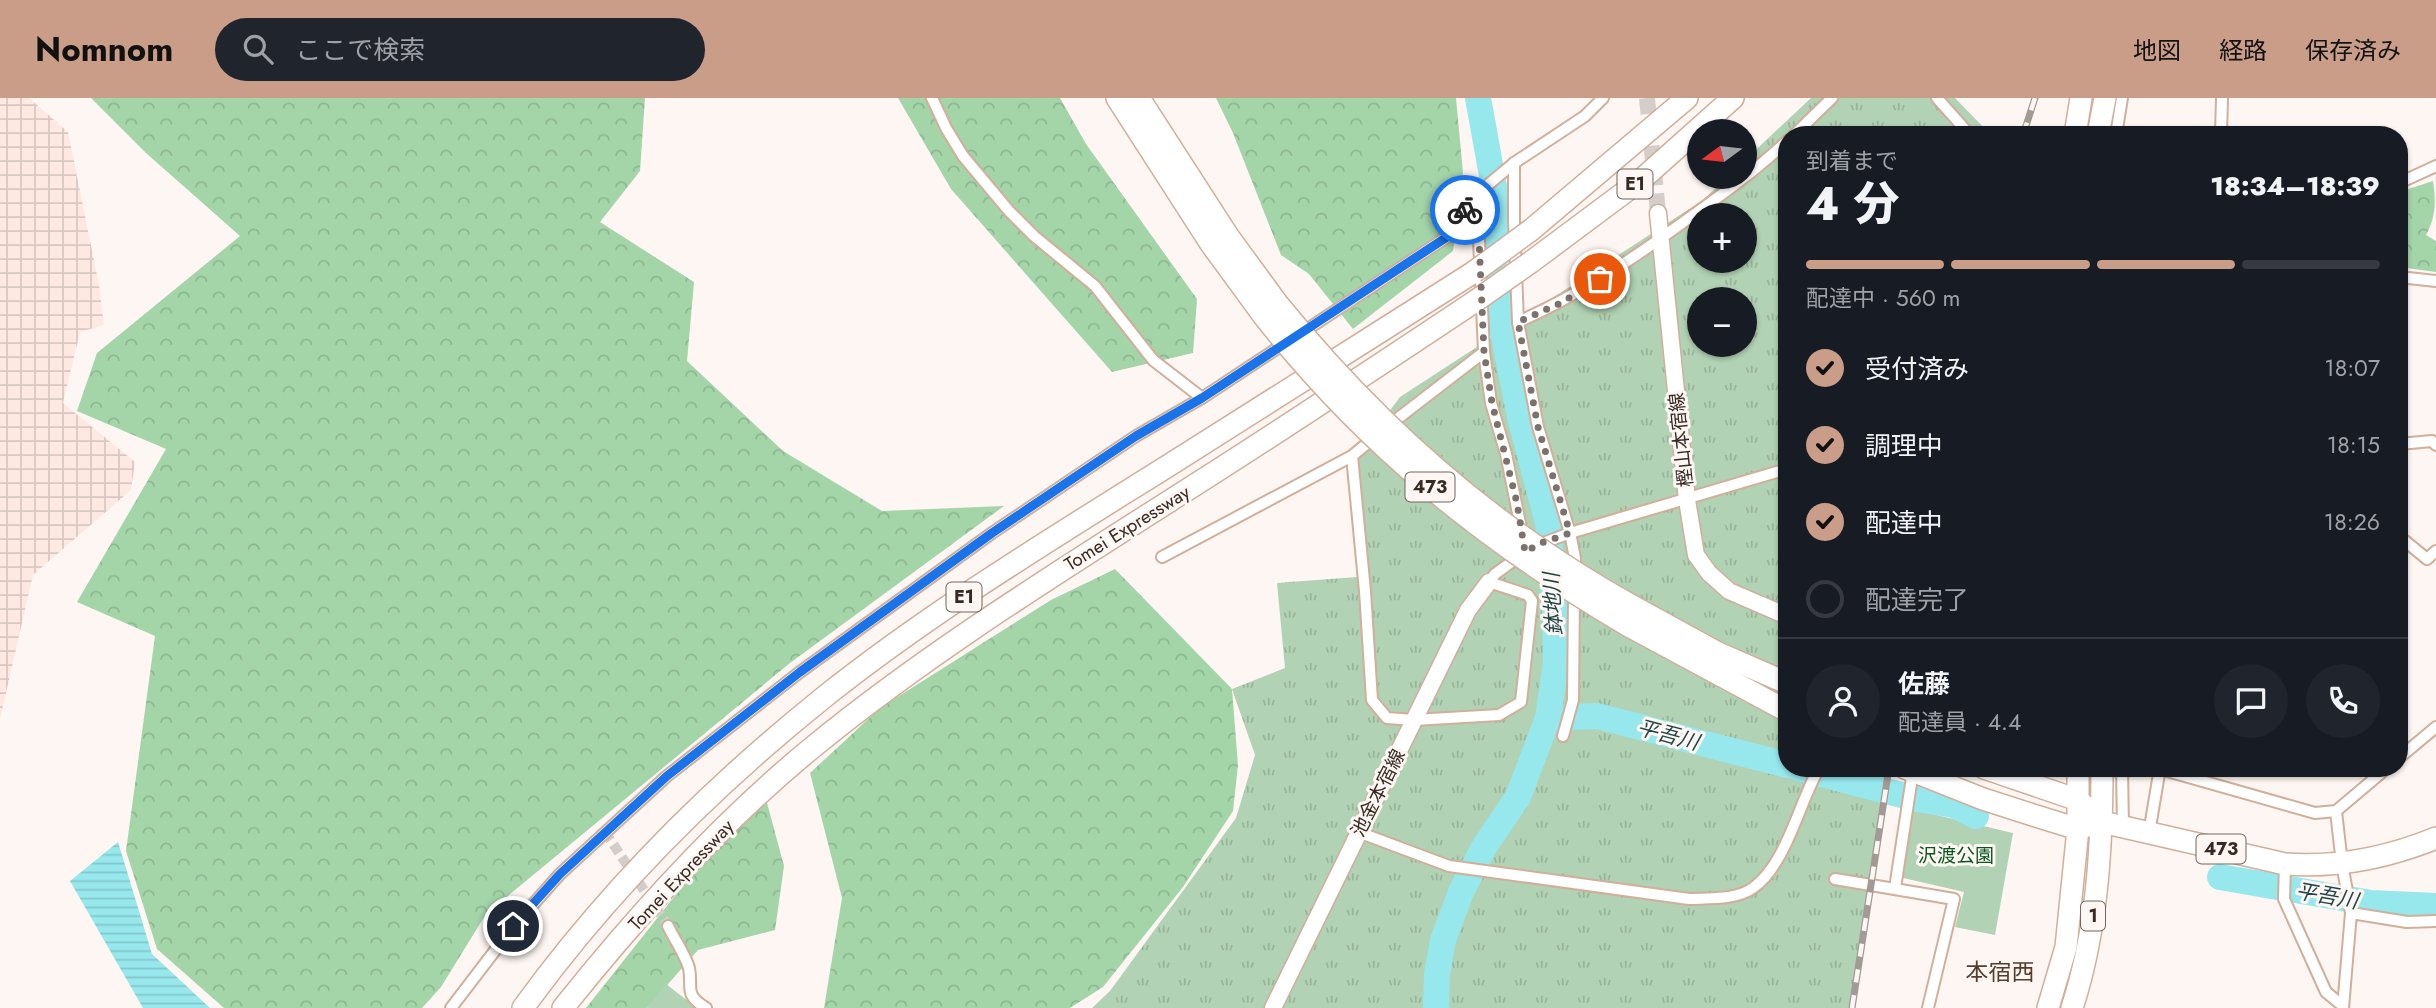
<!DOCTYPE html>
<html lang="ja">
<meta charset="utf-8">
<style>
:root{--surface:#171b24;--page:#20242c;--text:#f1f3f6;--muted:#9ea1a6;--line:#363941;--accent:#c99d88}
body{margin:0;font-family:Jost,"Noto Sans JP",sans-serif;background:var(--page);color:var(--text);height:100vh;display:flex;flex-direction:column;font-size:26px;white-space:nowrap}
*{box-sizing:border-box;margin:0}
p{font-size:23px;color:var(--muted)}
.icon{flex:none;width:38px;height:38px;fill:none;stroke:currentColor;stroke-width:2;stroke-linecap:round;stroke-linejoin:round}
.map{position:relative;flex:1;overflow:hidden}
.panel{position:absolute;left:1778px;top:28px;width:630px;height:651px;display:flex;flex-direction:column;background:var(--surface);border-radius:28px;box-shadow:0 2px 5px #0004}
.panel>*{flex:none}
.needle{width:46px;rotate:255deg}
.tools{position:absolute;left:1687px;top:21px;display:grid;gap:14px}
.tools a{display:grid;place-items:center;width:70px;height:70px;border-radius:50%;background:var(--surface);box-shadow:0 2px 5px #0004;font-size:35px}
.pin{position:absolute;display:grid;place-items:center;width:60px;height:60px;color:#fff;margin:-30px;border:4px solid #fff;border-radius:50%;box-shadow:0 2px 7px #0007}
.courier{position:absolute;display:grid;place-items:center;width:70px;height:70px;margin:-35px;border:5px solid #1a73e8;border-radius:50%;background:#fff;color:#222;box-shadow:0 2px 9px #0007}
.headline em{font-style:normal;font-weight:800}
.headline div{display:flex;flex-direction:column-reverse}
.headline{display:flex;align-items:center;justify-content:space-between;height:119px;padding:0 28px}
h1{font-size:46px;font-weight:800;line-height:52px}
.bar{display:grid;grid-template-columns:repeat(4,1fr);gap:10px 7px;align-content:center;height:84px;padding:0 28px}
.bar i{height:9px;border-radius:5px;background:var(--line)}
.bar .on{background:var(--accent)}
.bar p{grid-column:span 4}
.line{display:flex;align-items:center;gap:18px;padding:0 28px;border-top:2px solid var(--line)}
.line div{flex:1}
.round{display:grid;place-items:center;flex:none;width:74px;height:74px;border-radius:37px;background:var(--page)}
ol{padding:0 28px;list-style:none}
li{display:flex;align-items:center;gap:21px;height:77px}
li p{margin-inline-start:auto}
li .icon{padding:7px;border-radius:50%;background:var(--accent);color:#111;stroke-width:4}
li:last-child{color:var(--muted)}
li i{width:38px;height:38px;border:4px solid var(--line);border-radius:50%}
header{display:flex;align-items:center;gap:42px;box-sizing:border-box;height:98px;padding:0 35px;background:var(--accent);color:#111}
header strong{font-size:33px}
nav{display:flex;gap:38px;margin-inline-start:auto;font-size:24px}
.search{width:490px;height:63px;background:var(--page);display:flex;align-items:center;gap:18px;box-sizing:border-box;padding:0 24px;border-radius:38px;color:var(--muted);font-size:26px}
.map>svg:first-child{display:block}
.industrial{fill:url(#industrial-grid)}
.grass{fill:url(#grass-tufts);fill-rule:evenodd}
.forest{fill:url(#forest-crowns)}
.park{fill:#b1d2b4}
.water{fill:url(#water-rules)}
.lines{fill:none;stroke-linecap:round;stroke-linejoin:round}
.river{stroke:#97e8ec;stroke-width:26}
.street-tunnel{stroke:#d5cdc9;stroke-width:10;stroke-dasharray:10 5;stroke-linecap:butt}
.secondary-tunnel{stroke:#d5cdc9;stroke-width:16;stroke-dasharray:16 8;stroke-linecap:butt}
.street-casing{stroke:#d0af9b;stroke-width:14}
.secondary-casing{stroke:#d0af9b;stroke-width:19}
.highway-casing{stroke:#d0af9b;stroke-width:24}
.street{stroke:#fff;stroke-width:10}
.secondary{stroke:#fff;stroke-width:16}
.highway{stroke:#fff;stroke-width:21}
.rail-casing{stroke:#a49a95;stroke-width:7}
.rail{stroke:#fdf6f2;stroke-width:4.5;stroke-dasharray:13;stroke-linecap:butt}
.highway-bridge-casing{stroke:#d0af9b;stroke-width:24;stroke-linecap:butt}
.highway-bridge{stroke:#fff;stroke-width:21}
.done{stroke:#7c716b;stroke-width:7;stroke-dasharray:0 12.6}
.route{stroke:#1a73e8;stroke-width:9}
.labels{text-anchor:middle;dominant-baseline:central;stroke-width:6;stroke-linejoin:round;paint-order:stroke}
.shield{fill:#fdf6f2;stroke:#726761;stroke-width:2}
.shield-label{font-size:18px;font-weight:bold;fill:#372a23}
.street-label{font-size:19px;fill:#372a23;stroke:#fdf6f2}
.park-label{font-size:19px;fill:#08551f;stroke:#fdf6f2}
.water-label{font-size:21px;font-style:italic;fill:#1f4547;stroke:#fdf6f2}
.quarter-label{font-size:23px;fill:#573c2b;stroke:#fdf6f2}
</style>
<header>
<strong>Nomnom</strong>
<div class="search"><svg class="icon" aria-label="search" viewBox="0 0 24 24"><circle cx="10" cy="10" r="6"/><path d="M15 15l6 6"/></svg>ここで検索</div>
<nav><a>地図</a><a>経路</a><a>保存済み</a></nav>
</header>
<div class="map">
<svg width="2436" height="910" viewBox="0 0 2436 910">
<defs>
<pattern id="industrial-grid" width="8" height="8" patternUnits="userSpaceOnUse" patternTransform="scale(1.75)"><rect width="8" height="8" fill="#fde9e2"/><path d="M0 4h8M4 0v8" fill="none" stroke="#d9c8c2"/></pattern>
<pattern id="grass-tufts" width="24" height="20" patternUnits="userSpaceOnUse" patternTransform="scale(1.75)"><rect width="24" height="20" fill="#b1d2b4"/><path d="M3 7l-1-3M5 7V3M7 7l1-3M15 17l-1-3M17 17v-4M19 17l1-3" fill="none" stroke="#99b49a"/></pattern>
<pattern id="forest-crowns" width="20" height="18" patternUnits="userSpaceOnUse" patternTransform="scale(1.75)"><rect width="20" height="18" fill="#a4d5a9"/><path d="M2 6a3 3 0 1 1 6 0M12 15a3 3 0 1 1 6 0" fill="none" stroke="#8eb791"/></pattern>
<pattern id="water-rules" width="6" height="5" patternUnits="userSpaceOnUse" patternTransform="scale(1.75)"><rect width="6" height="5" fill="#97e8ec"/><path d="M0 2.5h6" fill="none" stroke="#83c7ca"/></pattern>
</defs>
<rect width="100%" height="100%" fill="#fdf6f2"/>
<path class="industrial" d="M 0,0 L 29,0 L 68,34 L 99,187 L 104,227 L 80,234 L 63,305 L 135,364 L 131,392 L 33,477 L 0,621 Z"/>
<path class="grass" d="M 1811,0 L 1955,0 L 1991,37 L 1787,37 L 1787,670 L 1892,670 L 1849,910 L 1092,910 L 1110,893 L 1236,720 L 1255,657 L 1232,591 L 1285,570 L 1277,485 L 1357,479 L 1347,370 L 1400,299 L 1703,102 L 1727,79 L 1745,79 L 1745,62 ZM 1699,117 L 1745,117 L 1745,163 L 1699,163 ZM 1699,201 L 1745,201 L 1745,247 L 1699,247 Z"/>
<g class="forest">
<path d="M 91,0 L 645,0 L 640,73 L 600,124 L 694,184 L 687,263 L 783,353 L 882,413 L 1004,408 L 790,565 L 486,816 L 441,889 L 422,910 L 224,910 L 157,851 L 126,753 L 155,538 L 77,504 L 166,351 L 77,313 L 97,255 L 240,138 L 146,55 Z"/>
<path d="M 898,0 L 1060,0 L 1086,46 L 1197,201 L 1193,255 L 1112,274 L 951,91 Z"/>
<path d="M 1216,0 L 1456,0 L 1463,75 L 1453,153 L 1353,231 L 1309,176 L 1281,157 L 1233,35 Z"/>
<path d="M 2433,83 C 2436,103 2436,119 2426,137 L 2436,143 L 2436,174 L 2399,169 L 2399,94 Z"/>
<path d="M 1115,471 L 1232,591 L 1238,667 L 1233,713 L 1183,789 L 1103,889 L 1070,910 L 824,910 L 842,800 L 810,675 L 880,610 L 1051,502 Z"/>
<path d="M 766,701 L 784,768 L 775,832 L 698,852 L 647,910 L 586,910 L 689,780 Z"/>
</g>
<g class="park">
<path d="M 1911,711 L 2013,735 L 1995,837 L 1955,829 L 1964,794 L 1899,779 Z"/>
<path d="M 666,886 L 697,910 L 647,910 Z"/>
</g>
<path class="water" d="M 118,744 L 152,856 L 210,910 L 143,910 L 70,783 Z"/>
<g class="lines">
<g class="river">
<path d="M 1548,620 L 1597,618 L 1787,667"/>
<path d="M 1798,670 L 1917,701 L 1954,707 L 1976,718"/>
<path d="M 2220,779 L 2371,805 L 2436,808"/>
<path d="M 1436,910 L 1437,876 L 1443,842 L 1461,794 L 1484,749 L 1518,699 L 1548,620 L 1556,564 L 1555,512 L 1548,425 L 1521,323 L 1503,235 L 1494,171 L 1498,111 L 1478,0"/>
</g>
<path class="street-tunnel" d="M 605,734 L 668,828"/>
<path class="secondary-tunnel" d="M 1647,0 L 1658,115"/>
<defs>
<g id="street">
<path d="M 932,0 L 946,30 L 963,58 L 1009,113 L 1034,138 L 1095,188 L 1153,262 L 1202,300"/>
<path d="M 1937,0 L 1970,37"/>
<path d="M 1794,37 L 1832,0"/>
<path d="M 2116,37 L 2122,0"/>
<path d="M 2221,37 L 2222,0"/>
<path d="M 1514,65 L 1514,123 L 1518,224 L 1538,329 L 1570,435 L 1575,460 L 1575,475"/>
<path d="M 2399,85 L 2436,68"/>
<path d="M 1477,96 L 1484,254 L 1491,305 L 1506,356 L 1522,435"/>
<path d="M 2399,179 L 2436,183"/>
<path d="M 1518,224 C 1579,197 1631,162 1685,123 C 1720,98 1755,73 1787,43"/>
<path d="M 1300,236 L 1447,139 L 1477,96 L 1514,65 L 1585,18 L 1603,0"/>
<path d="M 1388,328 L 1484,254"/>
<path d="M 2399,346 L 2432,343 L 2436,347"/>
<path d="M 1352,358 L 1365,493 L 1372,602 L 1387,620 L 1414,622 L 1499,617 L 1521,604 L 1532,503 L 1528,497 L 1489,484 L 1495,476 L 1521,457"/>
<path d="M 2399,438 L 2427,461 L 2436,453"/>
<path d="M 1535,448 L 1570,435 L 1787,371"/>
<path d="M 1162,459 L 1352,358 L 1376,338"/>
<path d="M 1563,638 L 1573,602 L 1574,495"/>
<path d="M 2399,660 L 2436,629"/>
<path d="M 2122,670 L 2123,729"/>
<path d="M 2160,671 L 2315,715 L 2336,713 L 2387,670"/>
<path d="M 2336,713 L 2342,766 L 2351,815 L 2343,910"/>
<path d="M 1358,734 L 1449,768 L 1689,801 C 1709,800 1736,802 1753,790 C 1786,767 1799,705 1819,670"/>
<path d="M 2149,735 L 2160,670"/>
<path d="M 2285,766 L 2284,801 L 2326,894 L 2343,908"/>
<path d="M 1835,781 L 1954,801 L 1928,910"/>
<path d="M 1895,790 L 1913,673"/>
<path d="M 2351,815 L 2407,824 L 2436,823"/>
<path d="M 668,828 C 674,841 685,856 689,870 C 693,890 683,896 706,910"/>
<path d="M 451,910 L 513,829 L 560,776 L 667,678 L 800,574 L 992,435 L 1136,338 L 1202,300 L 1287,244"/>
</g>
<g id="secondary">
<path d="M 1658,115 L 1687,402 L 1696,457 L 1709,475 L 1729,493 L 1787,518"/>
<path d="M 1273,910 L 1468,512 L 1489,484"/>
</g>
<g id="highway">
<path d="M 1117,0 L 1211,146 L 1263,217"/>
<path d="M 1139,0 L 1228,138 L 1277,205"/>
<path d="M 2075,37 L 2081,0"/>
<path d="M 2098,37 L 2105,0"/>
<path d="M 1531,132 L 1687,0"/>
<path d="M 1531,164 L 1641,82 L 1733,0"/>
<path d="M 1634,509 L 1718,555 L 1787,585"/>
<path d="M 1627,527 L 1787,613"/>
<path d="M 1905,670 L 1983,701 L 2036,718 L 2078,731 L 2090,727"/>
<path d="M 1984,670 L 2078,702 L 2102,724 L 2285,766 C 2339,770 2387,760 2436,740"/>
<path d="M 523,910 C 607,794 711,690 823,600 C 932,513 1053,440 1171,366 C 1273,302 1373,238 1474,174"/>
<path d="M 563,910 C 638,816 720,725 813,649 C 928,555 1054,477 1179,397 C 1279,334 1378,268 1477,202"/>
<path d="M 2048,910 L 2066,849 L 2078,731 L 2078,670"/>
<path d="M 2072,910 C 2097,833 2102,751 2102,670"/>
</g>
</defs>
<use href="#street" class="street-casing"/>
<use href="#secondary" class="secondary-casing"/>
<use href="#highway" class="highway-casing"/>
<use href="#street" class="street"/>
<use href="#secondary" class="secondary"/>
<use href="#highway" class="highway"/>
<defs>
<g id="rail">
<path d="M 2023,37 L 2035,0"/>
<path d="M 1852,910 L 1889,670"/>
</g>
</defs>
<use href="#rail" class="rail-casing"/>
<use href="#rail" class="rail"/>
<defs>
<g id="highway-bridge">
<path d="M 1474,174 L 1531,132"/>
<path d="M 1477,202 L 1531,164"/>
<path d="M 1277,205 C 1376,327 1496,433 1634,509"/>
<path d="M 1263,217 C 1365,347 1485,443 1627,527"/>
</g>
</defs>
<use href="#highway-bridge" class="highway-bridge-casing"/>
<use href="#highway-bridge" class="highway-bridge"/>
</g>
<g class="lines">
<path class="done" d="M 1465,112 L 1477,96 L 1484,254 L 1492,305 L 1517,405 L 1525,454 L 1541,445 L 1570,435 L 1538,329 L 1518,224 L 1561,205 L 1600,181"/>
<path class="route" d="M 513,828 L 560,776 L 667,678 L 800,574 L 992,435 L 1136,338 L 1202,300 L 1447,139 L 1465,112"/>
</g>
<g class="labels">
<g class="shield">
<rect x="1617.5" y="71.5" width="35" height="29" rx="5"/>
<rect x="1405.5" y="374.5" width="49" height="29" rx="5"/>
<rect x="946.5" y="484.5" width="35" height="29" rx="5"/>
<rect x="2196.5" y="736.5" width="49" height="29" rx="5"/>
<rect x="2081" y="803.5" width="24" height="29" rx="5"/>
</g>
<g class="shield-label">
<text x="1635" y="86">E1</text>
<text x="1430" y="389">473</text>
<text x="964" y="499">E1</text>
<text x="2221" y="751">473</text>
<text x="2093" y="818">1</text>
</g>
<g class="street-label">
<text transform="translate(1681 342) rotate(-96)">樫山本宿線</text>
<text transform="translate(1127 430) rotate(-32)">Tomei Expressway</text>
<text transform="translate(1378 695) rotate(-63)">池金本宿線</text>
<text transform="translate(681 777) rotate(-47)">Tomei Expressway</text>
</g>
<g class="park-label">
<text x="1956" y="757">沢渡公園</text>
</g>
<g class="water-label">
<text transform="translate(1553 506) rotate(-93)">鉢地川</text>
<text transform="translate(1668 637) rotate(15)">平吾川</text>
<text transform="translate(2327 798) rotate(10)">平吾川</text>
</g>
<g class="quarter-label">
<text x="2000" y="874">本宿西</text>
</g>
</g>
</svg>
<div class="tools">
<a><svg class="needle" viewBox="-14 -14 28 28"><path d="M0-13l5 13h-10z" fill="#e53935"/><path d="M0 13l5-13h-10z" fill="#9ea1a6"/></svg></a>
<a>+</a>
<a>−</a>
</div>
<div class="pin" style="left:1600px;top:181px;background:#ea580c"><svg class="icon" aria-label="bag" viewBox="0 0 24 24"><path d="M5 8h14l-1 12H6zM9 8a3 3 0 0 1 6 0"/></svg></div>
<div class="pin" style="left:513px;top:828px;background:#1f2937"><svg class="icon" aria-label="home" viewBox="0 0 24 24"><path d="M3 11l9-7 9 7M6 9v11h12V9"/></svg></div>
<div class="courier" style="left:1465px;top:112px"><svg class="icon" aria-label="bike" viewBox="0 0 24 24"><circle cx="6" cy="16" r="4"/><circle cx="18" cy="16" r="4"/><path d="M6 16l4-8h5l3 8M10 8l3 8H6M13 5h3"/></svg></div>
<section class="panel">
<div class="headline"><div><h1>4 分</h1><p>到着まで</p></div><em>18:34–18:39</em></div>
<div class="bar"><i class="on"></i><i class="on"></i><i class="on"></i><i></i><p>配達中 · 560 m</p></div>
<ol>
<li><svg class="icon" aria-label="check" viewBox="0 0 24 24"><path d="M5 12l5 5 9-10"/></svg>受付済み<p>18:07</p></li>
<li><svg class="icon" aria-label="check" viewBox="0 0 24 24"><path d="M5 12l5 5 9-10"/></svg>調理中<p>18:15</p></li>
<li><svg class="icon" aria-label="check" viewBox="0 0 24 24"><path d="M5 12l5 5 9-10"/></svg>配達中<p>18:26</p></li>
<li><i></i>配達完了</li>
</ol>
<div class="line" style="height:126px"><a class="round"><svg class="icon" aria-label="person" viewBox="0 0 24 24"><circle cx="12" cy="8" r="4"/><path d="M4 21q1-7 8-7t8 7"/></svg></a><div><b>佐藤</b><p>配達員 · 4.4</p></div><a class="round"><svg class="icon" aria-label="chat" viewBox="0 0 24 24"><path d="M4 5h16v11H9l-5 4z"/></svg></a><a class="round"><svg class="icon" aria-label="phone" viewBox="0 0 24 24"><path d="M5 4h4l2 5-3 2q2 4 5 5l2-3 5 2v4C11 20 4 13 5 4z"/></svg></a></div>
</section>
</div>
